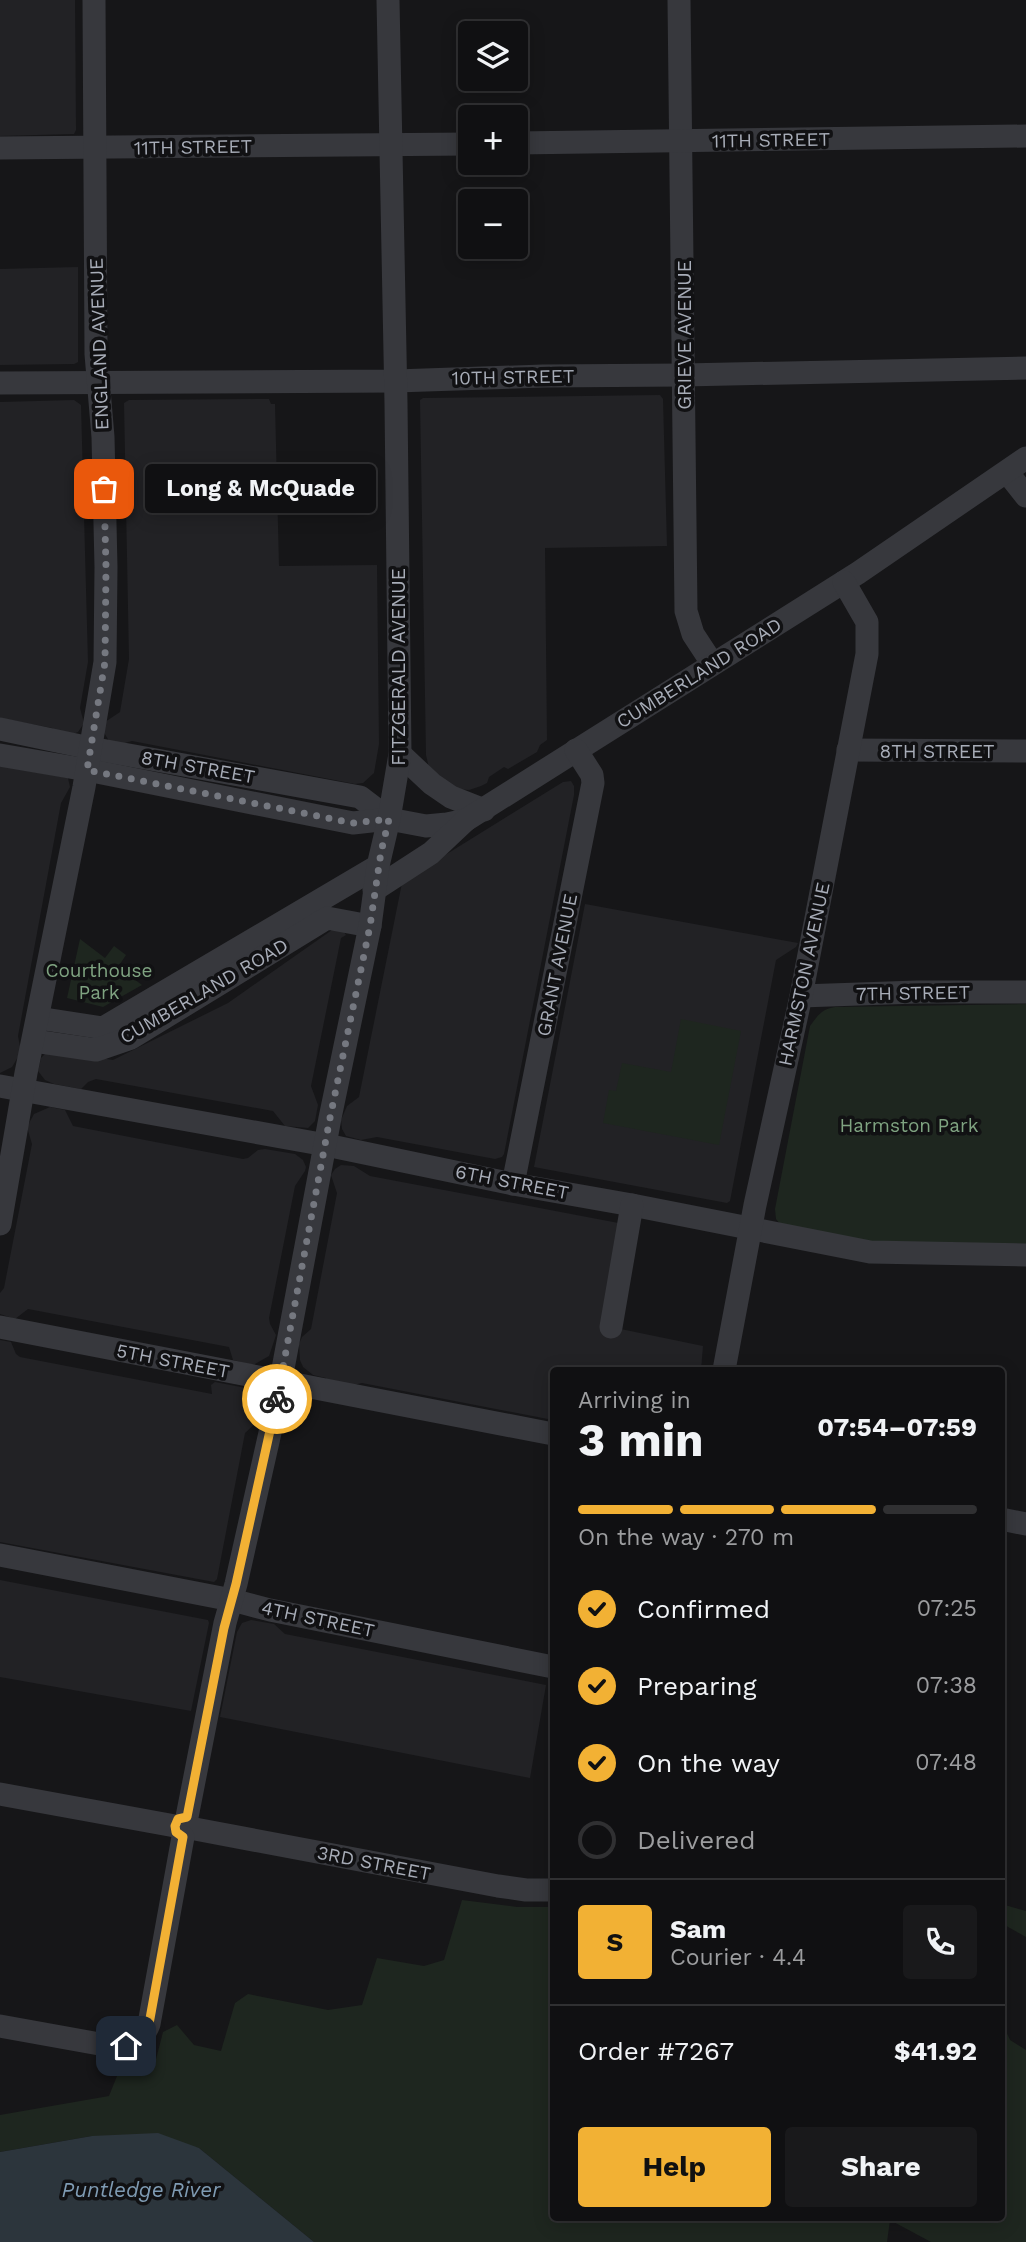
<!DOCTYPE html>
<meta charset="utf-8">
<style>
:root{--surface:#101012;--page:#19191b;--text:#f1f3f6;--muted:#9c9d9f;--line:#303032;--accent:#f2b134}
body{margin:0;font-family:"Work Sans",sans-serif;background:var(--page);color:var(--text);height:100vh;display:flex;flex-direction:column;font-size:26px;white-space:nowrap}
*{box-sizing:border-box;margin:0}
p{font-size:23px;color:var(--muted)}
.icon{flex:none;width:38px;height:38px;fill:none;stroke:currentColor;stroke-width:2;stroke-linecap:round;stroke-linejoin:round}
.map{position:relative;flex:1;overflow:hidden}
.side{position:absolute;left:550px;top:1367px;width:455px;height:854px;display:flex;flex-direction:column;background:var(--surface);border-radius:7px;box-shadow:0 4px 18px #0003,0 0 0 2px var(--line)}
.side>*{flex:none}
.fabs{position:absolute;left:458px;top:21px;display:grid;gap:14px}
.fabs a{display:grid;place-items:center;width:70px;height:70px;border-radius:7px;background:var(--surface);box-shadow:0 4px 18px #0003,0 0 0 2px var(--line);font-size:35px}
.pin{position:absolute;display:grid;place-items:center;width:60px;height:60px;color:#fff;margin:-30px;border-radius:14px;box-shadow:0 4px 10px #0006}
.courier{position:absolute;display:grid;place-items:center;width:70px;height:70px;margin:-35px;border:5px solid #f2b134;border-radius:50%;background:#fff;color:#222;box-shadow:0 2px 9px #0007}
.bubble{position:absolute;height:49px;border-radius:7px;background:var(--surface);box-shadow:0 4px 18px #0003,0 0 0 2px var(--line);font-size:23px;font-weight:700;line-height:49px;text-align:center}
.overview em{font-style:normal;font-weight:700}
.overview div{display:flex;flex-direction:column-reverse}
.overview{display:flex;align-items:center;justify-content:space-between;height:119px;padding:0 28px}
h1{font-size:46px;font-weight:700;line-height:52px}
.bar{display:grid;grid-template-columns:repeat(4,1fr);gap:10px 7px;align-content:center;height:84px;padding:0 28px}
.bar i{height:9px;border-radius:5px;background:var(--line)}
.bar .selected{background:var(--accent)}
.bar p{grid-column:span 4}
.line{display:flex;align-items:center;gap:18px;padding:0 28px;border-top:2px solid var(--line)}
.line div{flex:1}
.round{display:grid;place-items:center;flex:none;width:74px;height:74px;border-radius:7px;background:var(--page)}
ol{padding:0 28px;list-style:none}
li{display:flex;align-items:center;gap:21px;height:77px}
li p{margin-inline-start:auto}
li .icon{padding:7px;border-radius:50%;background:var(--accent);color:#111;stroke-width:4}
li:last-child{color:var(--muted)}
li i{width:38px;height:38px;border:4px solid var(--line);border-radius:50%}
.action{display:flex;gap:14px;margin-top:auto;padding:14px 28px}
.action a{flex:1;height:80px;border-radius:7px;background:var(--accent);color:#111;font-size:28px;font-weight:700;line-height:80px;text-align:center}
.action a+a{background:var(--page);color:var(--text)}
.map>svg:first-child{display:block}
.built{fill:#222225}
.green{fill:#1e261f}
.water{fill:#2c353c}
.lines{fill:none;stroke-linecap:round;stroke-linejoin:round}
.minor{stroke:#37383d;stroke-width:23}
.done{stroke:#757880;stroke-width:7;stroke-dasharray:0 12.6}
.route{stroke:#f2b134;stroke-width:9}
.labels{text-anchor:middle;dominant-baseline:central;stroke-width:7;stroke-linejoin:round;paint-order:stroke}
.street-label{font-size:19px;fill:#a8adb8;stroke:#111113}
.park-label{font-size:19px;fill:#7fa381;stroke:#111113}
.water-label{font-size:21px;font-style:italic;fill:#7f9bb3;stroke:#111113}
</style>
<div class="map">
<svg width="1026" height="2242" viewBox="0 0 1026 2242">
<rect width="100%" height="100%" fill="#161618"/>
<g class="built">
<path d="M 0,0 L 75,0 L 76,130 L 74,134 L 0,136 Z"/>
<path d="M 78,267 L 78,362 L 74,364 L 0,365 L 0,269 Z"/>
<path d="M 660,395 L 663,399 L 667,546 L 545,548 L 547,740 L 540,745 L 537,752 L 508,769 L 504,767 L 489,777 L 487,783 L 481,786 L 469,790 L 456,789 L 429,768 L 426,755 L 420,400 L 423,398 Z"/>
<path d="M 269,399 L 271,404 L 275,404 L 279,566 L 377,565 L 379,744 L 374,773 L 363,783 L 355,784 L 132,741 L 118,745 L 109,741 L 102,729 L 105,722 L 120,712 L 129,659 L 124,403 L 129,400 Z"/>
<path d="M 74,400 L 81,405 L 88,662 L 80,708 L 84,723 L 78,732 L 71,735 L 62,736 L 52,728 L 0,718 L 0,402 Z"/>
<path d="M 0,766 L 68,778 L 70,787 L 61,803 L 18,1036 L 21,1052 L 12,1067 L 0,1073 Z"/>
<path d="M 571,781 L 574,786 L 574,795 L 504,1154 L 502,1157 L 495,1159 L 377,1137 L 361,1140 L 346,1136 L 342,1129 L 341,1120 L 347,1106 L 359,1097 L 402,883 L 405,880 L 563,782 Z"/>
<path d="M 585,904 L 798,943 L 796,947 L 776,960 L 730,1201 L 727,1203 L 534,1167 Z"/>
<path d="M 332,930 L 344,932 L 346,935 L 341,938 L 311,1086 L 318,1105 L 315,1121 L 308,1128 L 285,1126 L 273,1111 L 96,1079 L 88,1082 L 81,1089 L 54,1084 L 45,1080 L 38,1071 L 41,1058 L 45,1054 L 56,1051 L 113,1060 L 228,1003 Z"/>
<path d="M 50,1107 L 65,1110 L 73,1126 L 243,1159 L 248,1158 L 258,1150 L 265,1149 L 295,1154 L 303,1160 L 306,1167 L 305,1171 L 295,1186 L 269,1318 L 270,1324 L 276,1335 L 269,1356 L 255,1364 L 248,1364 L 233,1360 L 229,1347 L 28,1309 L 15,1319 L 0,1314 L 0,1293 L 4,1288 L 32,1144 L 27,1127 L 34,1114 Z"/>
<path d="M 341,1165 L 354,1166 L 370,1176 L 629,1225 L 611,1327 L 703,1346 L 701,1370 L 553,1370 L 553,1420 L 362,1383 L 349,1386 L 326,1382 L 326,1378 L 313,1375 L 303,1367 L 300,1360 L 299,1344 L 302,1337 L 311,1329 L 337,1193 L 331,1175 L 335,1169 Z"/>
<path d="M 0,1340 L 11,1342 L 16,1354 L 20,1357 L 212,1394 L 211,1385 L 215,1382 L 246,1388 L 258,1393 L 262,1399 L 263,1410 L 259,1420 L 245,1433 L 217,1579 L 214,1582 L 0,1542 Z"/>
<path d="M 0,1580 L 208,1620 L 209,1623 L 191,1711 L 0,1677 Z"/>
<path d="M 251,1620 L 274,1624 L 285,1634 L 546,1685 L 530,1778 L 220,1717 L 237,1632 L 242,1623 Z"/>
</g>
<g class="green">
<path d="M 80,939 L 105,958 L 114,946 L 126,955 L 118,967 L 142,985 L 103,1007 L 67,998 Z"/>
<path d="M 1026,1004 L 1026,1244 L 853,1241 L 781,1225 L 776,1219 L 775,1209 L 810,1026 C 818,1015 822,1009 835,1007 Z"/>
<path d="M 681,1019 L 741,1031 L 719,1145 L 603,1123 L 609,1090 L 616,1091 L 622,1063 L 671,1072 Z"/>
<path d="M 462,1900 L 517,1907 L 553,1907 L 553,2217 L 1001,2217 L 1001,2020 L 1010,2040 L 1026,2050 L 1026,2242 L 931,2242 L 890,2220 L 887,2242 L 314,2242 L 199,2148 L 92,2136 L 0,2152 L 0,2115 L 109,2096 L 121,2066 L 154,2067 L 163,2032 L 177,2025 L 194,2045 L 221,2051 L 235,2003 L 248,1994 L 328,2010 L 362,2005 L 377,1958 L 424,1966 L 444,1960 Z"/>
<path d="M 1001,1904 L 1026,1911 L 1026,1937 L 1001,1923 Z"/>
</g>
<path class="water" d="M 158,2133 L 199,2148 L 314,2242 L 0,2242 L 0,2152 L 92,2136 Z"/>
<g class="lines">
<g class="minor">
<path d="M 679,0 L 686,611 L 693,634 L 712,663"/>
<path d="M 516,143 L 1026,136"/>
<path d="M 0,148 L 471,144"/>
<path d="M 0,383 L 396,381 L 543,376 L 684,375 L 1026,368"/>
<path d="M 1007,472 L 1026,496"/>
<path d="M 0,729 L 90,748 L 360,797 L 389,819"/>
<path d="M 848,750 L 1026,751"/>
<path d="M 400,754 L 432,784 L 451,797 L 484,810"/>
<path d="M 0,755 L 87,770 L 353,823 L 389,819 L 426,826 L 447,824 L 466,820"/>
<path d="M 374,890 L 431,853 L 466,820 L 858,573 L 1026,458"/>
<path d="M 801,996 L 917,992 L 1026,992"/>
<path d="M 38,1018 L 103,1028 L 378,866"/>
<path d="M 34,1041 L 96,1050 L 131,1038 L 327,918 L 370,926"/>
<path d="M 0,1086 L 326,1145 L 513,1184 L 632,1205 L 870,1252 L 1026,1255"/>
<path d="M 513,1184 L 593,783 L 592,775 L 576,750"/>
<path d="M 0,1224 L 26,1073 L 84,787 L 105,662 L 106,567 L 103,437 L 96,354 L 94,0"/>
<path d="M 0,1327 L 553,1434"/>
<path d="M 611,1327 L 632,1205"/>
<path d="M 724,1370 L 755,1205 L 801,996 L 867,654 L 867,622 L 844,582"/>
<path d="M 1001,1519 L 1026,1524"/>
<path d="M 0,1555 L 232,1600 L 270,1610 L 553,1667"/>
<path d="M 0,1794 L 175,1826"/>
<path d="M 187,1817 L 225,1623 L 236,1584 L 276,1406 L 330,1118 L 370,926 L 378,866 L 389,819 L 400,754 L 396,403 L 388,0"/>
<path d="M 195,1829 L 498,1886 L 526,1890 L 553,1890"/>
<path d="M 0,2026 L 116,2047 C 133,2045 143,2040 149,2024 L 183,1837"/>
</g>
</g>
<g class="lines">
<path class="done" d="M 104,489 L 106,567 L 105,662 L 87,770 L 353,823 L 389,819 L 381,852 L 370,926 L 330,1118 L 277,1399"/>
<path class="route" d="M 126,2046 L 142,2037 L 149,2024 L 183,1837 L 176,1832 L 175,1826 L 178,1819 L 187,1817 L 224,1628 L 236,1584 L 277,1399"/>
</g>
<g class="labels">
<g class="street-label">
<text transform="translate(771 140) rotate(-1)">11TH STREET</text>
<text transform="translate(193 147) rotate(-1)">11TH STREET</text>
<text transform="translate(684 335) rotate(-90)">GRIEVE AVENUE</text>
<text transform="translate(99 344) rotate(-92)">ENGLAND AVENUE</text>
<text transform="translate(513 377) rotate(-1)">10TH STREET</text>
<text transform="translate(398 667) rotate(-90)">FITZGERALD AVENUE</text>
<text transform="translate(699 673) rotate(-32)">CUMBERLAND ROAD</text>
<text x="937" y="751">8TH STREET</text>
<text transform="translate(198 767) rotate(10)">8TH STREET</text>
<text transform="translate(557 965) rotate(-79)">GRANT AVENUE</text>
<text transform="translate(804 974) rotate(-78)">HARMSTON AVENUE</text>
<text transform="translate(204 991) rotate(-30)">CUMBERLAND ROAD</text>
<text transform="translate(913 993) rotate(-1)">7TH STREET</text>
<text transform="translate(512 1182) rotate(11)">6TH STREET</text>
<text transform="translate(173 1361) rotate(11)">5TH STREET</text>
<text transform="translate(318 1619) rotate(12)">4TH STREET</text>
<text transform="translate(374 1863) rotate(11)">3RD STREET</text>
</g>
<g class="park-label">
<text x="99" y="970">Courthouse<tspan x="99" dy="22">Park</tspan></text>
<text x="909" y="1125">Harmston Park</text>
</g>
<g class="water-label">
<text x="141" y="2189">Puntledge River</text>
</g>
</g>
</svg>
<div class="fabs">
<a><svg class="icon" aria-label="layers" viewBox="0 0 24 24"><path d="M12 4l9 5-9 5-9-5zM3 14l9 5 9-5"/></svg></a>
<a>+</a>
<a>−</a>
</div>
<div class="pin" style="left:104px;top:489px;background:#ea580c"><svg class="icon" aria-label="bag" viewBox="0 0 24 24"><path d="M5 8h14l-1 12H6zM9 8a3 3 0 0 1 6 0"/></svg></div>
<div class="pin" style="left:126px;top:2046px;background:#1f2937"><svg class="icon" aria-label="home" viewBox="0 0 24 24"><path d="M3 11l9-7 9 7M6 9v11h12V9"/></svg></div>
<div class="courier" style="left:277px;top:1399px"><svg class="icon" aria-label="bike" viewBox="0 0 24 24"><circle cx="6" cy="16" r="4"/><circle cx="18" cy="16" r="4"/><path d="M6 16l4-8h5l3 8M10 8l3 8H6M13 5h3"/></svg></div>
<div class="bubble" style="left:145px;top:464px;width:231px">Long &amp; McQuade</div>
<section class="side">
<div class="overview"><div><h1>3 min</h1><p>Arriving in</p></div><em>07:54–07:59</em></div>
<div class="bar"><i class="selected"></i><i class="selected"></i><i class="selected"></i><i></i><p>On the way · 270 m</p></div>
<ol>
<li><svg class="icon" aria-label="check" viewBox="0 0 24 24"><path d="M5 12l5 5 9-10"/></svg>Confirmed<p>07:25</p></li>
<li><svg class="icon" aria-label="check" viewBox="0 0 24 24"><path d="M5 12l5 5 9-10"/></svg>Preparing<p>07:38</p></li>
<li><svg class="icon" aria-label="check" viewBox="0 0 24 24"><path d="M5 12l5 5 9-10"/></svg>On the way<p>07:48</p></li>
<li><i></i>Delivered</li>
</ol>
<div class="line" style="height:126px"><b class="round" style="background:var(--accent);color:#111">S</b><div><b>Sam</b><p>Courier · 4.4</p></div><a class="round"><svg class="icon" aria-label="phone" viewBox="0 0 24 24"><path d="M5 4h4l2 5-3 2q2 4 5 5l2-3 5 2v4C11 20 4 13 5 4z"/></svg></a></div>
<div class="line" style="height:91px"><div>Order #7267</div><b>$41.92</b></div>
<div class="action"><a>Help</a><a>Share</a></div>
</section>
</div>
